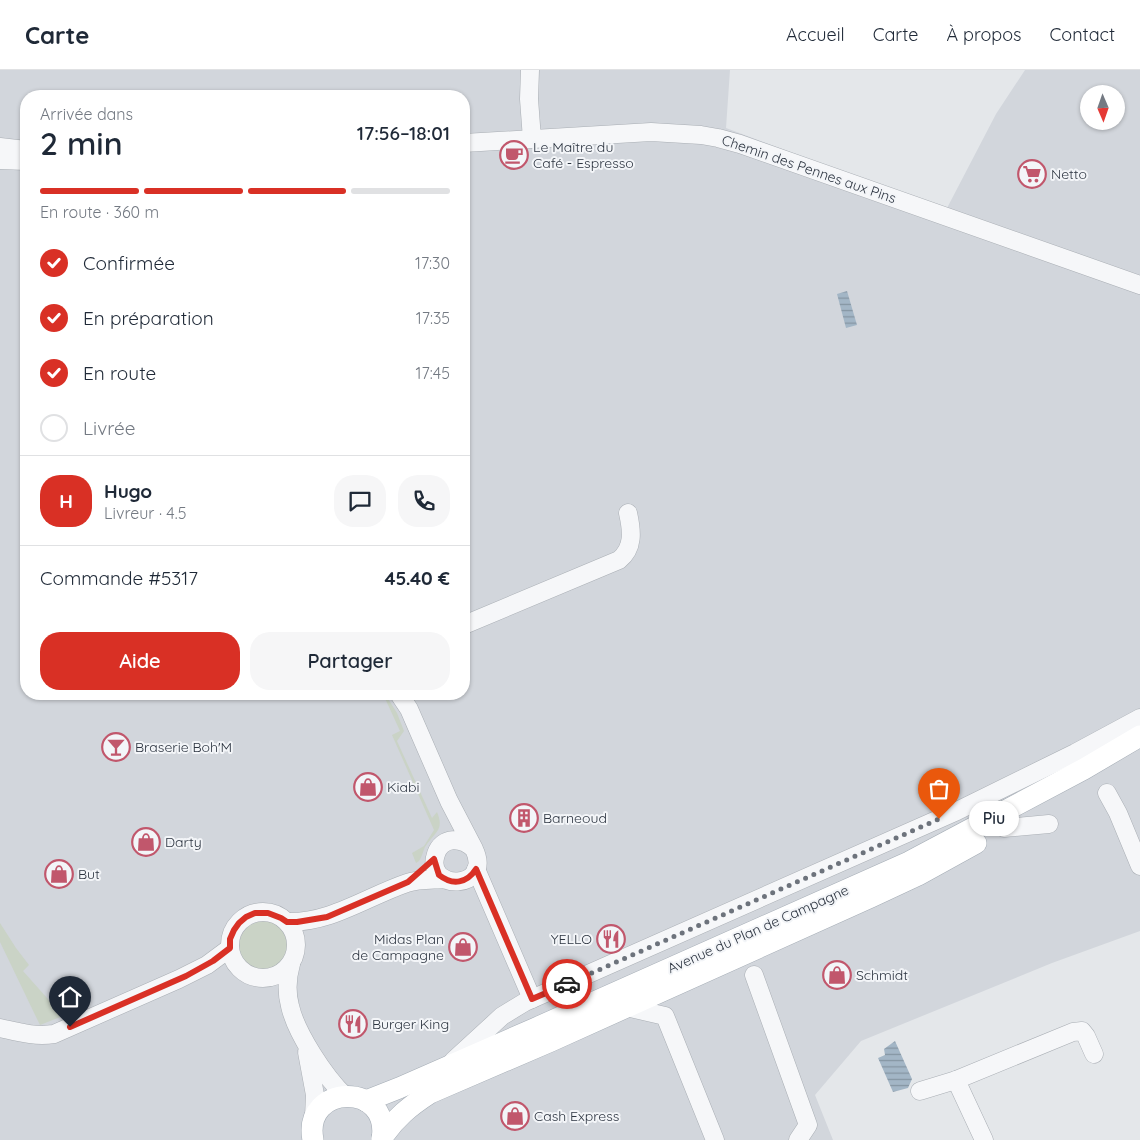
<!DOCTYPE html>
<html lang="fr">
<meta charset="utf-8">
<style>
:root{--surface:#fff;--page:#f6f6f7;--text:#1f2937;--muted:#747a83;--line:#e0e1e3;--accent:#d93025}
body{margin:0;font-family:Quicksand,sans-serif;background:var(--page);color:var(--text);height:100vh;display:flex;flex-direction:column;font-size:19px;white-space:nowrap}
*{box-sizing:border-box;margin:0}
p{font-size:16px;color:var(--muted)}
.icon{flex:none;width:28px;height:28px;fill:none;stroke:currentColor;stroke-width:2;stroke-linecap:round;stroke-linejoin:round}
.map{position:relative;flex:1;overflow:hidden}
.drawer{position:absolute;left:20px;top:20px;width:450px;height:610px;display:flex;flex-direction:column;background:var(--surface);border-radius:20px;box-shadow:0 1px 4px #0004}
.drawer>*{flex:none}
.needle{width:32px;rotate:178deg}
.fabs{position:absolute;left:1080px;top:15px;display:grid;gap:10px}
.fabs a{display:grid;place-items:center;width:45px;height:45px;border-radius:50%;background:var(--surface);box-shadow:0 1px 4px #0004;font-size:25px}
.pin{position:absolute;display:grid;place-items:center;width:42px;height:42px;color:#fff;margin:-51px -21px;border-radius:50% 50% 50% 0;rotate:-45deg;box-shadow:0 0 5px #0007}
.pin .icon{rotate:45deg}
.courier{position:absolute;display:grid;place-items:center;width:50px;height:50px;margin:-25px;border:4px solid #d93025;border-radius:50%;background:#fff;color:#222;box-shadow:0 1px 6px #0007}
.bubble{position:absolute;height:35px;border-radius:18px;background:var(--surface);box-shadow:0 1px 4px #0004;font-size:16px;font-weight:600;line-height:35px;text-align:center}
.overview em{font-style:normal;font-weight:600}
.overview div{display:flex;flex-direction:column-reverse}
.overview{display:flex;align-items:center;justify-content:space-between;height:85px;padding:0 20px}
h1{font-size:32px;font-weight:600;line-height:38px}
.bar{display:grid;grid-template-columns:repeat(4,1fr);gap:8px 5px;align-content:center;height:60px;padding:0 20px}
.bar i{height:6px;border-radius:4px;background:var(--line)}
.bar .current{background:var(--accent)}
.bar p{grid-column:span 4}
.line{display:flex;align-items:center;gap:12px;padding:0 20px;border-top:1px solid var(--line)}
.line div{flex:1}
.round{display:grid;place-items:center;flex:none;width:52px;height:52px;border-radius:20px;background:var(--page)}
ol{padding:0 20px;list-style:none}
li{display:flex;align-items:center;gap:15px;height:55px}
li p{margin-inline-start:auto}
li .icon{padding:5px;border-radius:50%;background:var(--accent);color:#fff;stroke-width:4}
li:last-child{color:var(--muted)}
li i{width:28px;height:28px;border:2px solid var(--line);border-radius:50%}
.cta{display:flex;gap:10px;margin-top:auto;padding:10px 20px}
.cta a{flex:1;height:58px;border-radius:20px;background:var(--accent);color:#fff;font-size:20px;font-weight:600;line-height:58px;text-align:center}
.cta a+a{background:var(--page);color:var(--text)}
header{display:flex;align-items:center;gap:30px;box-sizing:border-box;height:70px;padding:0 25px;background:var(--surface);border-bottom:1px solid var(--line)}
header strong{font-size:24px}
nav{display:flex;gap:28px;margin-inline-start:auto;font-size:18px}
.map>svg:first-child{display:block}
.built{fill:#d2d6dc;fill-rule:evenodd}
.grass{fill:#cad3c6}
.water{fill:url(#water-rules)}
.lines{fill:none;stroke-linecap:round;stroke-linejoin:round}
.minor-casing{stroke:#a9aeb4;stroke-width:19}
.major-casing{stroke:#a4acb5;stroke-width:22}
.minor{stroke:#f6f7f9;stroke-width:18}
.major{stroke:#fff;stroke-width:21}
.done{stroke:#6d737c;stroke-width:5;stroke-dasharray:0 9}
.route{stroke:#d93025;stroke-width:6}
.labels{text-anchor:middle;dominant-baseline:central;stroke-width:4;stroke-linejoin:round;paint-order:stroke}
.poi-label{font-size:14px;fill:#2d3541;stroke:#f3f5f8;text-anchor:start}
.street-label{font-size:14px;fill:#2d3541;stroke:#f3f5f8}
</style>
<header>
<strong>Carte</strong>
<nav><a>Accueil</a><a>Carte</a><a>À propos</a><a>Contact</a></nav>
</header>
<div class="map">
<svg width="1140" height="1070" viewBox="0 0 1140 1070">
<defs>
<pattern id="water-rules" width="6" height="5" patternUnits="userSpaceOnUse" patternTransform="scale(1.25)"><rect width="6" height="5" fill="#a3b6c6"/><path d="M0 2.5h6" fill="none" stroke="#8595a2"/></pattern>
</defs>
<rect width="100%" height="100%" fill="#e4e7ea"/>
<path class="built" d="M 0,0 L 730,0 L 726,58 L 946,140 L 996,44 L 1025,0 L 1140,0 L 1140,861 L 1052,893 L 861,971 L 815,1025 L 833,1070 L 0,1070 ZM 1089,24 L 1116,24 L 1116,51 L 1089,51 ZM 26,26 L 464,26 L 464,624 L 26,624 Z"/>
<g class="grass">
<path d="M 383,624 L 385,624 L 397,643 L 404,661 L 397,671 L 432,748 L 437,742 C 445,761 434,762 425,777 C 423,781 422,787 419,791 L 416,793 L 412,783 L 424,776 L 434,760 L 392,665 L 400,661 Z"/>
<circle cx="264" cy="876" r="25"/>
<path d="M 0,853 L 16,878 L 29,895 L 23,901 L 63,946 L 40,955 L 38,951 L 0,872 Z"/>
</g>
<g class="water">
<path d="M 847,221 L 857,255 L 846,258 L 837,224 Z"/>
<path d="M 895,971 L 912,1009 L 908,1018 L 893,1022 L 878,988 L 885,985 L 884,979 Z"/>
</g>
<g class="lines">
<defs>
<g id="minor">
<path d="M 530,0 L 529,29 L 532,69"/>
<path d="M 464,73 L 651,62 L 701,65 L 718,68 L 740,74 L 1140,215"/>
<path d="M 0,77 L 26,80"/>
<path d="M 0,90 L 26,91"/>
<path d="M 464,555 L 619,490 C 634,478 632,461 628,443"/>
<path d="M 399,624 L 409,639 L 449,731 L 474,779 C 494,821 423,822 436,784 C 442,766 462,767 474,779"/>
<path d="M 1107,723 L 1118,743 L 1140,796"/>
<path d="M 1004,758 L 1049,754"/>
<path d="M 476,799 L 532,929"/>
<circle cx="263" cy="875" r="33"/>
<path d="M 287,852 C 331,853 366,827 407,813 C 418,809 433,810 445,809"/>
<path d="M 291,894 C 287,908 286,921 290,936 C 296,963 325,1007 345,1026"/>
<path d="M 754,905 L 808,1055 L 798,1070"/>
<path d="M 626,937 L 665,946 L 715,1070"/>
<path d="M 0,958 C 18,962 35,967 54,964 L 179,909 L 207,895 L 230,878"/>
<path d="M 307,982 L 315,1025 L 314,1047"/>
<path d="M 453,991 L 502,946 L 525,932 L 957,741 L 1075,683 L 1140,648"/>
<path d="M 956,1010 L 984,1070"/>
<path d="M 920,1021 L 956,1010 L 1073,962 L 1082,961 L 1086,966 L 1094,984"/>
</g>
<g id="major">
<path d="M 366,1031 L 399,1018 L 536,958 L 909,792 L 1084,699 L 1140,666"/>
<path d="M 382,1068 C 395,1048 410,1036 430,1023 L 551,971 L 871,827 L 918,805 L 976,773"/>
<path d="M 313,1070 C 302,1013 392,1011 382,1070"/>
</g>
</defs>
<use href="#minor" class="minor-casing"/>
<use href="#major" class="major-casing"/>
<use href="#minor" class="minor"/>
<use href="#major" class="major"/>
</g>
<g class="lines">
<path class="done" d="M 567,914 L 939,749"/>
<path class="route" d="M 70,957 L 186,906 L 213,891 L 230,878 L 230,869 L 234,860 L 239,853 L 246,847 L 255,843 L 268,843 L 281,848 L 287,852 L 297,852 L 327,847 L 408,812 L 434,789 L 439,805 C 453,816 467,813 476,799 L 532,929 L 567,914"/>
</g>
<defs>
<symbol id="cafe-ring" viewBox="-11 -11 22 22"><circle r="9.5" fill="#f3f5f8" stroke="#c1576c" stroke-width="1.5"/><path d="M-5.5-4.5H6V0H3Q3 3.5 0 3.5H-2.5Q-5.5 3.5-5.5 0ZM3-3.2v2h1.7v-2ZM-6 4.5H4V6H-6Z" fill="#c1576c"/></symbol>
<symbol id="supermarket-ring" viewBox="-11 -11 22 22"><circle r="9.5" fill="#f3f5f8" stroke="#c1576c" stroke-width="1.5"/><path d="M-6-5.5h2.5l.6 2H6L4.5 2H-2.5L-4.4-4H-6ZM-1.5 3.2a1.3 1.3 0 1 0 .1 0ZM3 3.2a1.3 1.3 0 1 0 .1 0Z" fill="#c1576c"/></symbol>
<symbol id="bar-ring" viewBox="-11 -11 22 22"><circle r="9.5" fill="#f3f5f8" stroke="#c1576c" stroke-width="1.5"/><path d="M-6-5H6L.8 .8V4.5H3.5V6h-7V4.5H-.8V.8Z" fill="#c1576c"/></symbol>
<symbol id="shop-ring" viewBox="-11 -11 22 22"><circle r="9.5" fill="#f3f5f8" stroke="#c1576c" stroke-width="1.5"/><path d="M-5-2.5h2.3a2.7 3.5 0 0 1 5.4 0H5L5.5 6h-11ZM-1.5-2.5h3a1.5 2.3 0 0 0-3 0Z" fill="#c1576c"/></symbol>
<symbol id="building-ring" viewBox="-11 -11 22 22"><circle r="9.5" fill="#f3f5f8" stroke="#c1576c" stroke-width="1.5"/><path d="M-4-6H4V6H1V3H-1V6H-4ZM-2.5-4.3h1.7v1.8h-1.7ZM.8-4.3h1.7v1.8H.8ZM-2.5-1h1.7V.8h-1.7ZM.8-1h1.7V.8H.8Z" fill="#c1576c"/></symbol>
<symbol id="restaurant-ring" viewBox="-11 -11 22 22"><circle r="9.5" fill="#f3f5f8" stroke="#c1576c" stroke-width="1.5"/><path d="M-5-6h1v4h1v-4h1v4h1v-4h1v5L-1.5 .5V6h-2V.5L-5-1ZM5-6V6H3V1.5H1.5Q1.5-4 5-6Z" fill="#c1576c"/></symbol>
</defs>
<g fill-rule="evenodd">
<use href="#cafe-ring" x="498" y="69" width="32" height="32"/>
<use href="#supermarket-ring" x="1016" y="88" width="32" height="32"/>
<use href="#bar-ring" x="100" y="661" width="32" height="32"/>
<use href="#shop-ring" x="352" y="701" width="32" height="32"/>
<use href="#building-ring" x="508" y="732" width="32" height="32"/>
<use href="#shop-ring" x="130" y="756" width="32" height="32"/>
<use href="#shop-ring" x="43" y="788" width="32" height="32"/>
<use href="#restaurant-ring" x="595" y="853" width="32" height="32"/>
<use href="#shop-ring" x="447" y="861" width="32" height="32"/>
<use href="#shop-ring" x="821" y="889" width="32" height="32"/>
<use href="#restaurant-ring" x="337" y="938" width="32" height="32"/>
<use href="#shop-ring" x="499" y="1030" width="32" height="32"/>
</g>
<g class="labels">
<g class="poi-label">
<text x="533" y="77">Le Maître du<tspan x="533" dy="16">Café - Espresso</tspan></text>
<text x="1051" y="104">Netto</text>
<text x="135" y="677">Braserie Boh'M</text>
<text x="387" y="717">Kiabi</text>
<text x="543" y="748">Barneoud</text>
<text x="165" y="772">Darty</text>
<text x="78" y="804">But</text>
<text x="444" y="869" text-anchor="end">Midas Plan<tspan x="444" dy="16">de Campagne</tspan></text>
<text x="592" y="869" text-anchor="end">YELLO</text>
<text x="856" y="905">Schmidt</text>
<text x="372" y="954">Burger King</text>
<text x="534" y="1046">Cash Express</text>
</g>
<g class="street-label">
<text transform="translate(809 99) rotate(19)">Chemin des Pennes aux Pins</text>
<text transform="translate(758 859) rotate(-24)">Avenue du Plan de Campagne</text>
</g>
</g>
</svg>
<div class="fabs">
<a><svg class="needle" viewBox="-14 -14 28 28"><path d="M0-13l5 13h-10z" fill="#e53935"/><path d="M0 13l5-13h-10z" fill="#747a83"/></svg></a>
</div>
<div class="pin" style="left:939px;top:749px;background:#ea580c"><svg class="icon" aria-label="bag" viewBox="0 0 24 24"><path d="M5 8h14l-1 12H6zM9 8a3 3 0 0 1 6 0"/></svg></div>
<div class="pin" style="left:70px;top:957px;background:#1f2937"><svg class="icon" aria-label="home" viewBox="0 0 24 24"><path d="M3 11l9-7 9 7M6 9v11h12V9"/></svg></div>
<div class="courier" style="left:567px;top:914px"><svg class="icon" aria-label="car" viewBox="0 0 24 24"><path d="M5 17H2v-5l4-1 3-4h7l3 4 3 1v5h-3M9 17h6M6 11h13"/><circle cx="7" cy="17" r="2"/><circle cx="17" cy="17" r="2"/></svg></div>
<div class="bubble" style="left:969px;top:731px;width:50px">Piu</div>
<section class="drawer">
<div class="overview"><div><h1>2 min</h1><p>Arrivée dans</p></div><em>17:56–18:01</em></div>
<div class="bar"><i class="current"></i><i class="current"></i><i class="current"></i><i></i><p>En route · 360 m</p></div>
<ol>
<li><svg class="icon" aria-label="check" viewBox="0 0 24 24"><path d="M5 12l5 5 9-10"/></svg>Confirmée<p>17:30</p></li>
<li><svg class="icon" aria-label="check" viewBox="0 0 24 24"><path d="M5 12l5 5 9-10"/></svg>En préparation<p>17:35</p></li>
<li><svg class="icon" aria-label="check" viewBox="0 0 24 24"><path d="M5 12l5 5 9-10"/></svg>En route<p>17:45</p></li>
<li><i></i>Livrée</li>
</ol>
<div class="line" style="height:90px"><b class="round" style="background:var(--accent);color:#fff">H</b><div><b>Hugo</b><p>Livreur · 4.5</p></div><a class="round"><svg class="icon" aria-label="chat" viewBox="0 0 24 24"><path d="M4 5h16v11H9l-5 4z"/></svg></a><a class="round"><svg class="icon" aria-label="phone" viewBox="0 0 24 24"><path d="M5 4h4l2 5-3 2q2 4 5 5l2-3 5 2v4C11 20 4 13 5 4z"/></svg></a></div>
<div class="line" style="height:65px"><div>Commande #5317</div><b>45.40 €</b></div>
<div class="cta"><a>Aide</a><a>Partager</a></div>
</section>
</div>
